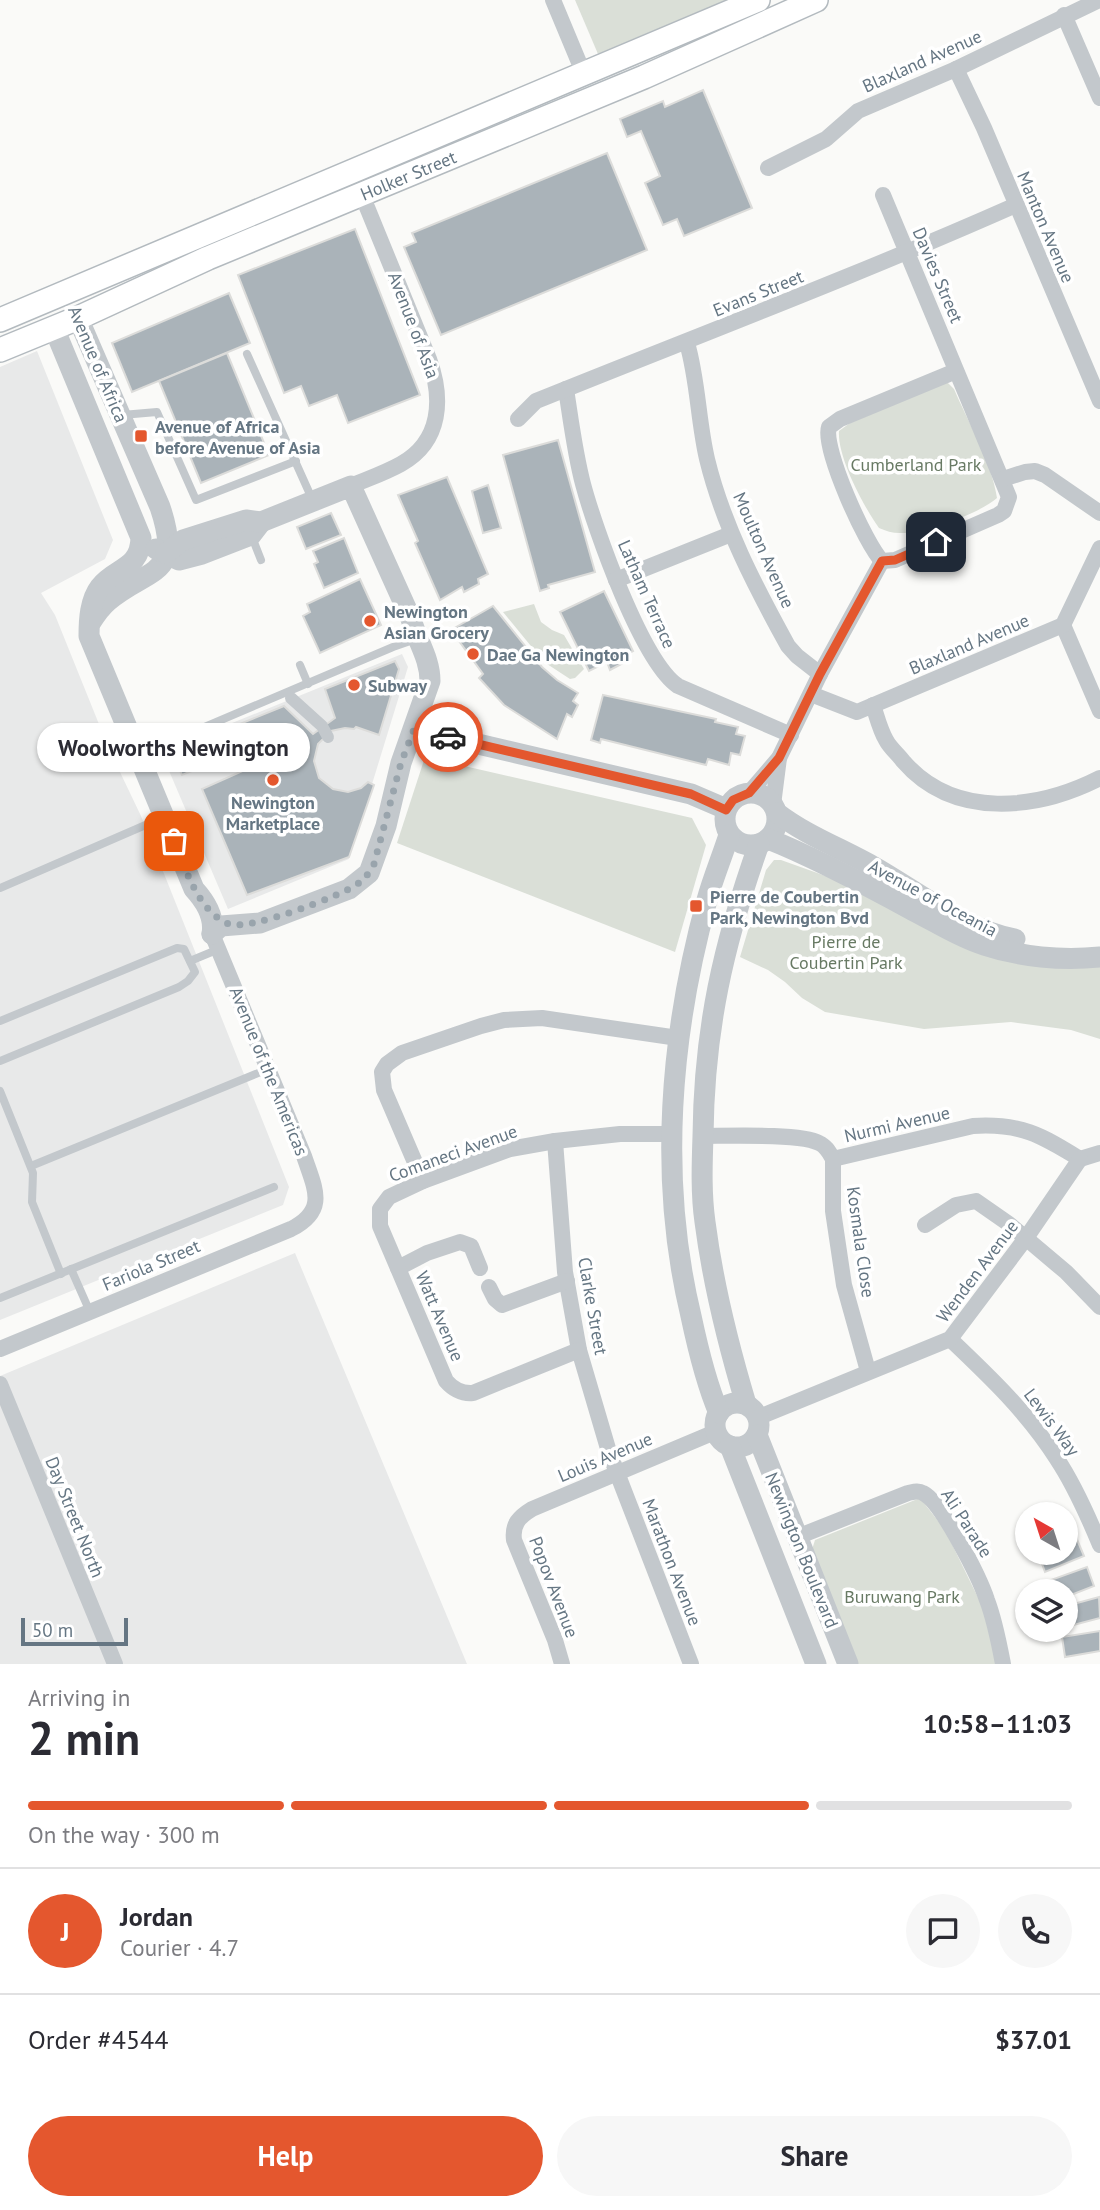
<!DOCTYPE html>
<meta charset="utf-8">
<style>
:root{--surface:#fff;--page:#f7f7f7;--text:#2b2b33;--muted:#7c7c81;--line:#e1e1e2;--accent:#e4572e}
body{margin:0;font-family:"PT Sans",sans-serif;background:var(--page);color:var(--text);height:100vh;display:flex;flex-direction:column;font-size:26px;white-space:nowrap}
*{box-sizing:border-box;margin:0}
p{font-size:23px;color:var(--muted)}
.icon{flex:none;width:38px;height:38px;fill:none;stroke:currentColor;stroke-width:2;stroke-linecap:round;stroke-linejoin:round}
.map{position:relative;height:1664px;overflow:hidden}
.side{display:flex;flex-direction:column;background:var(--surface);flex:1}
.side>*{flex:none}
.needle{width:46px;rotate:321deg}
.fabs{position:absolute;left:1015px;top:1502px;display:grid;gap:14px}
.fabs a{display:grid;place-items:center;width:63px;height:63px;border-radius:50%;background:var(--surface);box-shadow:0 2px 5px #0004;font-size:35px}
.scale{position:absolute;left:21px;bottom:18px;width:107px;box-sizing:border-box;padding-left:7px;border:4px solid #657683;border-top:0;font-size:19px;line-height:24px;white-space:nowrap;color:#657683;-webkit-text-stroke:5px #fff;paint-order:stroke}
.pin{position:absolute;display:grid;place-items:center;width:60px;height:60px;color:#fff;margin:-30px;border-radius:14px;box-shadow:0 4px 10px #0006}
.courier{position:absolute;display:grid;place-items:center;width:70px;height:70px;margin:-35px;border:5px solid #e4572e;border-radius:50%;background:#fff;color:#222;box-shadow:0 2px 9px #0007}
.bubble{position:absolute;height:49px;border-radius:24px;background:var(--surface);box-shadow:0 2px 5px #0004;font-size:23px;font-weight:700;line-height:49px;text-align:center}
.headline em{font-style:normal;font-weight:700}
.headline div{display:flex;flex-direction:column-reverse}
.headline{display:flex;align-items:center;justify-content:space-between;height:119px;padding:0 28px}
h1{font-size:46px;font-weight:700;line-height:52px}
.bar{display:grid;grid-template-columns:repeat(4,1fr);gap:10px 7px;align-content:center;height:84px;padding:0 28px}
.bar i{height:9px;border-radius:5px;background:var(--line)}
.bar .selected{background:var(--accent)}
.bar p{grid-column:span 4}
.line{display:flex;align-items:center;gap:18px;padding:0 28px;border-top:2px solid var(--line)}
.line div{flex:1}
.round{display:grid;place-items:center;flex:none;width:74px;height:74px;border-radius:37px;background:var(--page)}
.button{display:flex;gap:14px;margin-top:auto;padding:14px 28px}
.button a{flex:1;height:80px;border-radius:42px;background:var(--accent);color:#fff;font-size:28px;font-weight:700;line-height:80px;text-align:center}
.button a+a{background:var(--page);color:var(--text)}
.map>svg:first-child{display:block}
.built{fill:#e8e9e9}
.green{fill:#dadfd7}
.building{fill:#aab3b9;stroke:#dcdcda;stroke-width:2}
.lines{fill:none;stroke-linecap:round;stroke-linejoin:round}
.secondary-casing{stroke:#b3babf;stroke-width:26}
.service{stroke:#c3c8cc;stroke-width:8}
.pedestrian{stroke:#c3c8cc;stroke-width:12}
.minor{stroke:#c3c8cc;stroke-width:16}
.tertiary{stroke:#c3c8cc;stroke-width:21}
.secondary{stroke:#fff;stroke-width:23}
.done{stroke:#99a4ac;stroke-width:7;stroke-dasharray:0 12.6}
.route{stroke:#e4572e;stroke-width:9}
.poi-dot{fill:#e4572e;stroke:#fff;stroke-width:2.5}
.labels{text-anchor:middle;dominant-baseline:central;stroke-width:7;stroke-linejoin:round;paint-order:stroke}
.street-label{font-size:18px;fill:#657683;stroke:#fff}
.poi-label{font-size:18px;font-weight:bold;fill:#657683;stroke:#fff;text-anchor:start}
.park-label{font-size:18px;fill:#687a64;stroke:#fff}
</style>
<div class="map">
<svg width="1100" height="1664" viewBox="0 0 1100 1664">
<rect width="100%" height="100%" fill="#fafaf8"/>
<g class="built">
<path d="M 37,351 L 113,540 L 105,559 L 41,593 L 55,615 L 109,749 L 141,816 L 289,1187 L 283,1205 L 0,1320 L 0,367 Z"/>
<path d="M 402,654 L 408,667 L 349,859 L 228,909 L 161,752 Z"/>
<path d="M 295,1253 L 467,1664 L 0,1664 L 0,1376 Z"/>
</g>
<g class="green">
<path d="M 575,0 L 726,0 L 598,54 Z"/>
<path d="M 947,382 L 954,389 C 968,422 992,463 997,498 C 978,514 925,534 900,533 C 892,533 886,531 879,528 C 864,507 837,457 839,431 L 850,423 Z"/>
<path d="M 534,604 L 541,622 L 552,630 L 564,635 L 584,669 L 575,678 L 570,679 L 544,662 L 503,612 Z"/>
<path d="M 425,757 L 692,818 L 706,845 L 675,952 L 397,843 Z"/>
<path d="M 774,860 L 781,860 L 862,889 L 890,904 L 1100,967 L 1100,1039 L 1071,1030 L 1011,1022 L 924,1029 L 825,1012 L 802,998 L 785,982 L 768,970 L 740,957 L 766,870 Z"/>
<path d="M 920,1498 L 945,1530 L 988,1618 L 998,1664 L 857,1664 L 811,1553 L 815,1540 Z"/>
</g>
<g class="building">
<path d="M 703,90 L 752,208 L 684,236 L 677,219 L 663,225 L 645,183 L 660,176 L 641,131 L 627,137 L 620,119 L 663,101 L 665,107 Z"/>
<path d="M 607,153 L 647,250 L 441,335 L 404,247 L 416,242 L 412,233 Z"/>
<path d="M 355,229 L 420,395 L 348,423 L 337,395 L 309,406 L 301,386 L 284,393 L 238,275 Z"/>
<path d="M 229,293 L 250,343 L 132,392 L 112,343 Z"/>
<path d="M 227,353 L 269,455 L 201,483 L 159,381 Z"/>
<path d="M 558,440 L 595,572 L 548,585 L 549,588 L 540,591 L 503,455 Z"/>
<path d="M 447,477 L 488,574 L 478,579 L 479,584 L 464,592 L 462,587 L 440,600 L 415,543 L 418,541 L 398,495 Z"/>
<path d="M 488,485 L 501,528 L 483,533 L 472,491 Z"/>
<path d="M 331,513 L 341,535 L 306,549 L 297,527 Z"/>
<path d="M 344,538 L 358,573 L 324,588 L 314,564 L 318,562 L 313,551 Z"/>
<path d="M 360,579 L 381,625 L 320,653 L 303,616 L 310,612 L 307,604 Z"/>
<path d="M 604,591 L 633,651 L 622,657 L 625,662 L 610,670 L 607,662 L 589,671 L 560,612 Z"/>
<path d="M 493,606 L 542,667 L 557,680 L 578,693 L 573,701 L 578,705 L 572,717 L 567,714 L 557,739 L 504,705 L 479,678 L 483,674 L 451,630 Z"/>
<path d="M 395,661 L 399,669 L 379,735 L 356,727 L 354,729 L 345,728 L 331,731 L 318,744 L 314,761 L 319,778 L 333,789 L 348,792 L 361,788 L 368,782 L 374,785 L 349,857 L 247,895 L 202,789 L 247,769 L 230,728 L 284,706 L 313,734 L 335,718 L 325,689 Z"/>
<path d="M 603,695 L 716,719 L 715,722 L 738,727 L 736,734 L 745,736 L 740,755 L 731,753 L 729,765 L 708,759 L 706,765 L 601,739 L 600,743 L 591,740 Z"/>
<path d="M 228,739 L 234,754 L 182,775 L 175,760 Z"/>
<path d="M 1076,1537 L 1084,1556 L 1045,1572 L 1038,1553 L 1066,1552 L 1066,1541 Z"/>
<path d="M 1087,1567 L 1094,1586 L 1066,1597 L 1066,1591 L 1051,1591 L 1048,1581 Z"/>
<path d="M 1099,1597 L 1100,1618 L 1066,1627 L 1066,1606 Z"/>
<path d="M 1100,1631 L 1100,1651 L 1065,1657 L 1062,1637 Z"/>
</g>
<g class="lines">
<defs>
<g id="secondary">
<path d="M 0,320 L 758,0"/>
<path id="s1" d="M 0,350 L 78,318 L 208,258 L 644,77 L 816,0"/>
</g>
</defs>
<use href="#secondary" class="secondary-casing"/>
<g class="service">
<path d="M 247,354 L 313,501"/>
<path d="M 122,415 L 157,412 L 196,500 L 296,461"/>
<path d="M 252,537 L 261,560"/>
<path d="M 300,665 L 308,684"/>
<path d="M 141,754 L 393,647 L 416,639"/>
<path d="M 0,888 L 164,817"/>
<path d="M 190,961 L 219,949"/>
<path d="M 0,1021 L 177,948 L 184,949 L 195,972 L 188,981 L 179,987 L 0,1061"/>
<path d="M 0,1091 L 33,1173 L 32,1202 L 61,1274"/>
<path d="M 31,1166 L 268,1069"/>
<path d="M 71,1269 L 90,1312"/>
<path d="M 0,1298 L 274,1187"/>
</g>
<path class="pedestrian" d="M 291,698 L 322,726 L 328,737"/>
<g class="minor">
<path d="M 553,0 L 583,72"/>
<path d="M 1064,15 L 1100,98"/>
<path d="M 956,69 L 984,128 L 1100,401"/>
<path d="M 768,168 L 826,139 L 858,111 L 956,69 L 1099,0"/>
<path d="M 883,195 L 1009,497 L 1004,511 L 998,515 L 895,560 L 882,561 C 866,545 822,448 829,427 L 840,419 L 956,371"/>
<path d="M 687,343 C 698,380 698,421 707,459 C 723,525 755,586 788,646 L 797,656 L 820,674"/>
<path d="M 566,389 C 571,421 575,454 583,484 C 595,529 642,662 678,686 L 791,735"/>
<path d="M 518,419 L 536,401 C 697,336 858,275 1016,205"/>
<path d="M 1003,479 L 1025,472 L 1035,471 L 1045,475 L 1100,513"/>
<path d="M 351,486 C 367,479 385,473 401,464 C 442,441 443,398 429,359 L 362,195"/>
<path d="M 616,580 L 731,534"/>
<path d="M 1063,625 L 1100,711"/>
<path d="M 811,694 L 857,712 L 1063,625 L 1100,548"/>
<path d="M 873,705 C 877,717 880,730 886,740 C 890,748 898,754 903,761 C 954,820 1037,810 1100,778"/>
<path d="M 749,793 L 779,758 L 820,674 L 882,561"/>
<path d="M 773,805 L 779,758"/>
<path d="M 703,1136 C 726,1136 801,1133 819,1143 C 826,1146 829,1152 833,1159 L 973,1126 C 1021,1123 1041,1135 1080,1159 L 1100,1153"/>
<path d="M 555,1141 L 565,1272 L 579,1350 L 609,1452 L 691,1664"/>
<path d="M 833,1159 L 833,1211 L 844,1285 L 868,1371"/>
<path d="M 423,1181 L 384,1090 L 382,1072 L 387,1064 L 402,1053 L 481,1026 L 504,1020 L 542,1018 L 678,1038"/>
<path d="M 925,1225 L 956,1205 L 976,1201 L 1009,1224 L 1066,1272 L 1100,1307"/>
<path d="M 398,1268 L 427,1253 L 460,1242 L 471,1246 L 480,1268"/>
<path d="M 489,1287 L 495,1299 L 502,1305 L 567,1281"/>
<path d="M 950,1339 C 989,1376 1028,1413 1057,1459 C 1075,1486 1088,1516 1100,1545"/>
<path d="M 0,1349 L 291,1229 C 328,1210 315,1189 304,1156 L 212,934"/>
<path d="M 579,1350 L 473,1393 C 462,1394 453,1389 446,1381 L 380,1226 L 380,1209 L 389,1197 L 423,1181 L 510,1149 L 555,1141 L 620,1134 L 672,1134"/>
<path d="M 0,1384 L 115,1664"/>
<path d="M 759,1417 L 950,1339 L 1026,1238 L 1080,1159"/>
<path d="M 797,1537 L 908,1493 C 913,1492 918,1490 923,1493 C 942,1502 980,1579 987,1600 C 995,1621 999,1643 1003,1664"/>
<path d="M 562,1664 L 555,1640 L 514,1540 C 512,1524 519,1517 532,1509 L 715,1432"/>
</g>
<g class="tertiary">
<path d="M 78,318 L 160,507 C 184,578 148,567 108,601 C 101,607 96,614 91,622"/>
<path d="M 54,328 L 141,538 C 140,570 115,567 100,587 C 90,600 89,620 89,636 L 194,889 C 205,901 215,917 212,934"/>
<path d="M 156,549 L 179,560 L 202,554 L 251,535 L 261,522"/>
<path d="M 166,553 L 183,540 L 246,520 L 261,522 L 351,486 L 411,619 C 417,641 430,658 430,681 L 401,763 L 386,826 L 369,873 L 349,889 L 260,923 L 221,926 L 212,934"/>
<path d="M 414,729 L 691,794 L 726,809"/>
<circle cx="751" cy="819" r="26"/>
<path d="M 777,813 C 807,836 843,849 876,868 C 920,893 965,930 1015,939"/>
<path d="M 768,839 C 814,857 868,886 912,910 C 936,922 958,937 984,945 C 1020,957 1062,961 1100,957"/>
<circle cx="737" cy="1425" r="22"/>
<path d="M 746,1404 C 728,1344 713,1284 705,1222 C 701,1194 702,1165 703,1136 C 704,1030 723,945 759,844"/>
<path d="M 719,1413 C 706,1383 698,1349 691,1316 C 658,1179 670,1035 707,900 C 713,878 722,857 729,835"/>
<path d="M 757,1435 L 848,1664"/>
<path d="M 730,1446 L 816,1664"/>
</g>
<use href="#secondary" class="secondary"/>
</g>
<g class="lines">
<path class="done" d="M 174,841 C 185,868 199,913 229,924 C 248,931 338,897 356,885 C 365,879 369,873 374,864 L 401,763 L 414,729 L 448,737"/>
<path class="route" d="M 448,737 L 691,794 L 726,810 L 733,800 L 749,793 L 779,758 L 820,674 L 882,561 L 895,560 L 936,542"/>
</g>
<g class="poi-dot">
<rect x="134" y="429" width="14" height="14" rx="3.5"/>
<circle cx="370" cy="621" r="7"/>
<circle cx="473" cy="654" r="7"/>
<circle cx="354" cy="685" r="7"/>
<circle cx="273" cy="780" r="7"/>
<rect x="689" y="899" width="14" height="14" rx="3.5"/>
</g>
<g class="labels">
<g class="street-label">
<text transform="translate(922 61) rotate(-24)">Blaxland Avenue</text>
<text stroke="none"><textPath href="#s1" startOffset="444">Holker Street</textPath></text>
<text transform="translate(1046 227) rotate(67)">Manton Avenue</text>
<text transform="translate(938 275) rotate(67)">Davies Street</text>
<text transform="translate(758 293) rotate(-22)">Evans Street</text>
<text transform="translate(414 325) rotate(69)">Avenue of Asia</text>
<text transform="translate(98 364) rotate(67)">Avenue of Africa</text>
<text transform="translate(764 550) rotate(66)">Moulton Avenue</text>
<text transform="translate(647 594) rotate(66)">Latham Terrace</text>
<text transform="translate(969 644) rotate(-23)">Blaxland Avenue</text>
<text transform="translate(933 898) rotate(28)">Avenue of Oceania</text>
<text transform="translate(269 1071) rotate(68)">Avenue of the Americas</text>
<text transform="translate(897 1124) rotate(-13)">Nurmi Avenue</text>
<text transform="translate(453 1153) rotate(-20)">Comaneci Avenue</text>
<text transform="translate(861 1242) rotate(82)">Kosmala Close</text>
<text transform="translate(151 1265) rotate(-23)">Fariola Street</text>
<text transform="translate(977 1271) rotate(-53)">Wenden Avenue</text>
<text transform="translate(593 1306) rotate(80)">Clarke Street</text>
<text transform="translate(440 1316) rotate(67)">Watt Avenue</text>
<text transform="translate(1052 1422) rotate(53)">Lewis Way</text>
<text transform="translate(605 1457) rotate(-23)">Louis Avenue</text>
<text transform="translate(75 1517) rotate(68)">Day Street North</text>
<text transform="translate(967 1523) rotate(57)">Ali Parade</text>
<text transform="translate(802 1550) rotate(68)">Newington Boulevard</text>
<text transform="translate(672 1562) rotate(69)">Marathon Avenue</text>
<text transform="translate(554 1587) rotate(69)">Popov Avenue</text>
</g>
<g class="poi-label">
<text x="155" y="426">Avenue of Africa<tspan x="155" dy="21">before Avenue of Asia</tspan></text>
<text x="384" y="611">Newington<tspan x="384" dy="21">Asian Grocery</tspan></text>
<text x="487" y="654">Dae Ga Newington</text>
<text x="368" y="685">Subway</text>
<text x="273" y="802" text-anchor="middle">Newington<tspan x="273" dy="21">Marketplace</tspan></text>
<text x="710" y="896">Pierre de Coubertin<tspan x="710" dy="21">Park, Newington Bvd</tspan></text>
</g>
<g class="park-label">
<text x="916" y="464">Cumberland Park</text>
<text x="846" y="941">Pierre de<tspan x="846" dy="21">Coubertin Park</tspan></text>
<text x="902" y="1596">Buruwang Park</text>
</g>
</g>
</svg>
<div class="fabs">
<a><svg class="needle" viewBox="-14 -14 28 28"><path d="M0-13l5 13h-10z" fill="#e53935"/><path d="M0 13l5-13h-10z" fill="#7c7c81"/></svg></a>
<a><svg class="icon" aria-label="layers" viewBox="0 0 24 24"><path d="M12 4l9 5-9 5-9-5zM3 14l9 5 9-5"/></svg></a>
</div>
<div class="scale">50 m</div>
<div class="pin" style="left:174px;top:841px;background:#ea580c"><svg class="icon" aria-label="bag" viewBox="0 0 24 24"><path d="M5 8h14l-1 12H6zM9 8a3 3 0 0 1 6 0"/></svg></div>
<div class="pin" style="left:936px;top:542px;background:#1f2937"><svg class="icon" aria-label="home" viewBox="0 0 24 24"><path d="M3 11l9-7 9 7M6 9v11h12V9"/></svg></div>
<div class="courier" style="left:448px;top:737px"><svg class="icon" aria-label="car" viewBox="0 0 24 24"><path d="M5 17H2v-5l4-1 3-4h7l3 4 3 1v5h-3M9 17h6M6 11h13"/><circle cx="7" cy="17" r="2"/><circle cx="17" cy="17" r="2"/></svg></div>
<div class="bubble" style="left:37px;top:723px;width:273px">Woolworths Newington</div>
</div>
<section class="side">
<div class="headline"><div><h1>2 min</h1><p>Arriving in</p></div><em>10:58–11:03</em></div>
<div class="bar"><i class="selected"></i><i class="selected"></i><i class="selected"></i><i></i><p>On the way · 300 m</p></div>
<div class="line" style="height:126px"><b class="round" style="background:var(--accent);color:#fff">J</b><div><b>Jordan</b><p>Courier · 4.7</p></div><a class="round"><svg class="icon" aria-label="chat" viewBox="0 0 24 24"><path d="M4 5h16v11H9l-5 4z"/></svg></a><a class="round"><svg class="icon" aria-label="phone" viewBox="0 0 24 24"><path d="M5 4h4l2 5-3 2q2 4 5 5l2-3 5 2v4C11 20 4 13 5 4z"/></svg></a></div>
<div class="line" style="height:91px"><div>Order #4544</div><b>$37.01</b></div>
<div class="button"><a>Help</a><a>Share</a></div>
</section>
